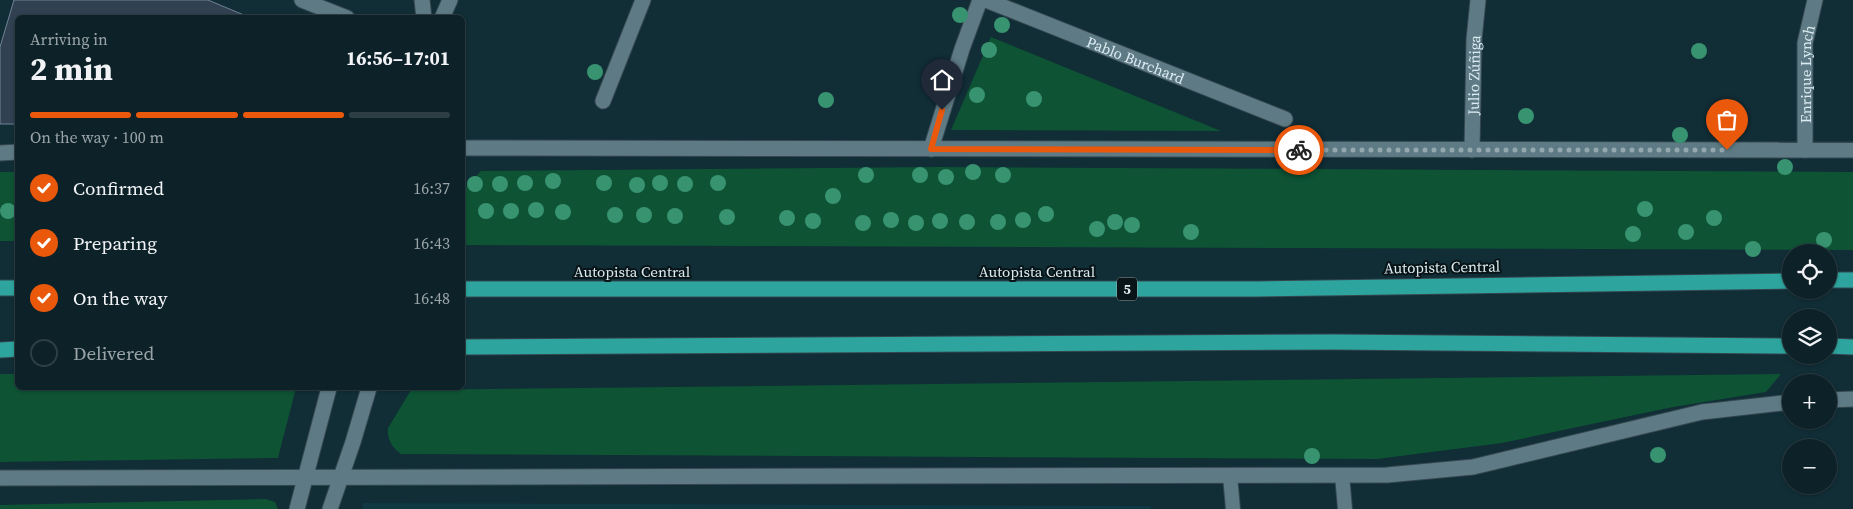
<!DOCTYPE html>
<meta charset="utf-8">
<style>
:root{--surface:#0d2228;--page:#162a30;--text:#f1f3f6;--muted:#9aa4a8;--line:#2d3f45;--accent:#ea580c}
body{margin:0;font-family:"Source Serif 4",serif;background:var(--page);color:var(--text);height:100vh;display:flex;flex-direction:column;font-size:19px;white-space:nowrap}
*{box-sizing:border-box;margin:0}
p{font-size:16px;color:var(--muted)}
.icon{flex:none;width:28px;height:28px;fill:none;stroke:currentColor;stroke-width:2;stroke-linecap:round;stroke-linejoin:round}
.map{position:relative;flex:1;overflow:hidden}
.drawer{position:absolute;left:15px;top:15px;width:450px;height:375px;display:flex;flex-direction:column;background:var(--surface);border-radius:8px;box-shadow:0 1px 4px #0004,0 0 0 1px var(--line)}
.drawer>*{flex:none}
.controls{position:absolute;left:1782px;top:244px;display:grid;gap:10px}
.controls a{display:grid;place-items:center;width:55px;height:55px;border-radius:50%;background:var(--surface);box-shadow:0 1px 4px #0004,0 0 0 1px var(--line);font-size:25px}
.pin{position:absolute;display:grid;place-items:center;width:42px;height:42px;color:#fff;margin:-51px -21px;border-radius:50% 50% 50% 0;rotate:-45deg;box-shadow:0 0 5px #0007}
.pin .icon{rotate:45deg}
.courier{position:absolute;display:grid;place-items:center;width:50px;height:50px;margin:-25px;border:4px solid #ea580c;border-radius:50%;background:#fff;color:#222;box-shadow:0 1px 6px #0007}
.overview em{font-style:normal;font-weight:700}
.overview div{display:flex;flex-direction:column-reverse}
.overview{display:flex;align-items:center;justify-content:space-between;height:85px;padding:0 15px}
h1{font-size:32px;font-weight:700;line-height:38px}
.bar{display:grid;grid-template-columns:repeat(4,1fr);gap:8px 5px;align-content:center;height:60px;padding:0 15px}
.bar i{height:6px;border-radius:4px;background:var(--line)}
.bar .active{background:var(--accent)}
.bar p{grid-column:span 4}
ol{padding:0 15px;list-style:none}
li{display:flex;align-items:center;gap:15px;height:55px}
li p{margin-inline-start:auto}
li .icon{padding:5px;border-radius:50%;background:var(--accent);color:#fff;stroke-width:4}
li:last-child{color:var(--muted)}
li i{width:28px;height:28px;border:2px solid var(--line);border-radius:50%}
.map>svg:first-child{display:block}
.built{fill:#103843}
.green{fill:#0d5334}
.building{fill:#314152;stroke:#718397}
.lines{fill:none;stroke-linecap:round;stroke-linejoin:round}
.service-casing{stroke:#354850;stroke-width:16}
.minor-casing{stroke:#354850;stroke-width:17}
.secondary-casing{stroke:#354850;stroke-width:17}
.motorway-casing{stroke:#354850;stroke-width:17}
.service{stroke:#5e7b85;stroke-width:14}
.minor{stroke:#5e7b85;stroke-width:15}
.secondary{stroke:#5e7b85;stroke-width:15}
.motorway{stroke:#2da59e;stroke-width:15}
.tree{fill:#389371}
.done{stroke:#94a8b0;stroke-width:5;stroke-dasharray:0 9}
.route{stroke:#ea580c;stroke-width:6}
.labels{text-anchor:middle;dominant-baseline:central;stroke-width:4;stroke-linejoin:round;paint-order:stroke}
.shield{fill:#081417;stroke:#9caab0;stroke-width:1}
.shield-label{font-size:14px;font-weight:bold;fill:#dbebf1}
.street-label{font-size:15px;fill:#dbebf1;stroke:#081417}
</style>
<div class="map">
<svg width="1853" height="509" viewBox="0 0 1853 509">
<rect width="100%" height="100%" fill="#112d36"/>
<path class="built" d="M 363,503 L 1151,506 L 1151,509 L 362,509 Z"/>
<g class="green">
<path d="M 991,37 L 1221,131 L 951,130 Z"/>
<path d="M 940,167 L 1853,172 L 1853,250 L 463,245 L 463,190 L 481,171 Z"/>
<rect x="0" y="172" width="17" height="69"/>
<path d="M 0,374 L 17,374 L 18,388 L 296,388 L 278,458 L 0,462 Z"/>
<path d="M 1781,374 L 1766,392 L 1673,407 L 1502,443 L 1377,459 L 401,454 C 392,447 387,440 388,428 L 411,390 Z"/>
<path d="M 266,499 L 275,502 L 278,509 L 0,509 L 0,505 Z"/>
</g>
<path class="building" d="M 14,0 L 208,0 L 251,18 L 18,18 L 18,124 L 0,124 L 0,47 Z"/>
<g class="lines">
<defs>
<g id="service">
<path d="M 1342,475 L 1345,509"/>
<path d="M 1230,476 L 1233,509"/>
</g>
<g id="minor">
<path d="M 302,0 L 347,18"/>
<path id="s1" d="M 986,0 L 1285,119"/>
<path d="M 442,18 L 450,0"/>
<path d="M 603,101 L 643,0"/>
<path d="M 931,149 L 962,49 L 980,0"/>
<path id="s2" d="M 1472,150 L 1474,40 L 1478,0"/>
<path id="s3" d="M 1805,150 L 1805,43 L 1815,0"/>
</g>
<g id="secondary">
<path d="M 422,0 L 424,18"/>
<path d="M 462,148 L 1853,150"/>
<path d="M 0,153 L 18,152"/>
<path d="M 1829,400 L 1853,399"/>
<path d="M 0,478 L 1387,475 L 1473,467 L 1702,412 L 1791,402"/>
<path d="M 297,509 L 329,388"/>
<path d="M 330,509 L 353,442 L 369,388"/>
</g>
<g id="motorway">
<path d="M 1829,280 L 1853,280"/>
<path d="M 0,288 L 18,288"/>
<path d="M 462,289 L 1257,289 L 1791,281"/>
<path d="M 1829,346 L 1853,347"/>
<path d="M 462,347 L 1334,342 L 1791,346"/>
<path d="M 0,350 L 18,349"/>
</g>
</defs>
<use href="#service" class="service-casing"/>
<use href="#minor" class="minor-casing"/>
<use href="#secondary" class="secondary-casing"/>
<use href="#motorway" class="motorway-casing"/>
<use href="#service" class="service"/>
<use href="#minor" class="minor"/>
<use href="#secondary" class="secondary"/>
<use href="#motorway" class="motorway"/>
</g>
<g class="tree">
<circle cx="960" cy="15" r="8"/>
<circle cx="1002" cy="25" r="8"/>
<circle cx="989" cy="50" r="8"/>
<circle cx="1699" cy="51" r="8"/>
<circle cx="595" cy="72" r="8"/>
<circle cx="936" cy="91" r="8"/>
<circle cx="977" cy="95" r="8"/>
<circle cx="1034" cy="99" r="8"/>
<circle cx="826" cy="100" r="8"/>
<circle cx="1526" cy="116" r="8"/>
<circle cx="1680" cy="135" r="8"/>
<circle cx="1785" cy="167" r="8"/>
<circle cx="973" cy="172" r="8"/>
<circle cx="866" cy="175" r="8"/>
<circle cx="920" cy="175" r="8"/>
<circle cx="1003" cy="175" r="8"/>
<circle cx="946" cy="177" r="8"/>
<circle cx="553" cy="181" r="8"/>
<circle cx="525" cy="183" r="8"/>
<circle cx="604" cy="183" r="8"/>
<circle cx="660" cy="183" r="8"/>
<circle cx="718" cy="183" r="8"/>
<circle cx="475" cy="184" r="8"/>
<circle cx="500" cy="184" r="8"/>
<circle cx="685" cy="184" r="8"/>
<circle cx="637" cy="185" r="8"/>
<circle cx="833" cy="196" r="8"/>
<circle cx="1645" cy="209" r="8"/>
<circle cx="536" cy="210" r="8"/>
<circle cx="8" cy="211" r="8"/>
<circle cx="486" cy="211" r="8"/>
<circle cx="511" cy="211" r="8"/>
<circle cx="563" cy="212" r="8"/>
<circle cx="1046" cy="214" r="8"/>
<circle cx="615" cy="215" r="8"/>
<circle cx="644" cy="215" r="8"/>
<circle cx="675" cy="216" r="8"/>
<circle cx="727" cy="217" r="8"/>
<circle cx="787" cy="218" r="8"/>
<circle cx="1714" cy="218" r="8"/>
<circle cx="891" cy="220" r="8"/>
<circle cx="1023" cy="220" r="8"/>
<circle cx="813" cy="221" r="8"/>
<circle cx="940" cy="221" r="8"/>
<circle cx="967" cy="222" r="8"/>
<circle cx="998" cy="222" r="8"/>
<circle cx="1115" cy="222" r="8"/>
<circle cx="863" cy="223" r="8"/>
<circle cx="916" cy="223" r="8"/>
<circle cx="1132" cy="225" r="8"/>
<circle cx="1097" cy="229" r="8"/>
<circle cx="1191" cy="232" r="8"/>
<circle cx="1686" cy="232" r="8"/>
<circle cx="1633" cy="234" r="8"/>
<circle cx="1824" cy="240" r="8"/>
<circle cx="1753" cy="249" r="8"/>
<circle cx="1658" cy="455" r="8"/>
<circle cx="1312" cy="456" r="8"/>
</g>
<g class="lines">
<path class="done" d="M 1299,150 L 1727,150"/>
<path class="route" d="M 942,110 L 931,149 L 1299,150"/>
</g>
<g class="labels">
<rect class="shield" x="1117" y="277.5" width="20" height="23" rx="4"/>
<g class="shield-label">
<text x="1127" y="289">5</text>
</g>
<g class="street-label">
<text stroke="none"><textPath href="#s1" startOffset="161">Pablo Burchard</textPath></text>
<text stroke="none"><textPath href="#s3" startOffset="76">Enrique Lynch</textPath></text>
<text stroke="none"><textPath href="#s2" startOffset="75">Julio Zúñiga</textPath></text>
<text transform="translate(1442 267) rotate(-1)">Autopista Central</text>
<text x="632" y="271">Autopista Central</text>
<text x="1037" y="271">Autopista Central</text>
</g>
</g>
</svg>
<div class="controls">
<a><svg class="icon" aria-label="locate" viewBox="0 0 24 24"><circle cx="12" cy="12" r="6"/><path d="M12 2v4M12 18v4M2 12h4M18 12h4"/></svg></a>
<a><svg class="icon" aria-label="layers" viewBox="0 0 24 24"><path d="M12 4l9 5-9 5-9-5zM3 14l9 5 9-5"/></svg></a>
<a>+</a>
<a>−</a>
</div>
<div class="pin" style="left:1727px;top:150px;background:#ea580c"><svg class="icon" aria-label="bag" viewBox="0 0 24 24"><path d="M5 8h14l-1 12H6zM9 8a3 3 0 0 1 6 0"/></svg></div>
<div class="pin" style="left:942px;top:110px;background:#1f2937"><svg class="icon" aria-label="home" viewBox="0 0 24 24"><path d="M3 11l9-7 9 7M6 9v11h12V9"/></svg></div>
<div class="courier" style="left:1299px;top:150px"><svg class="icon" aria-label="bike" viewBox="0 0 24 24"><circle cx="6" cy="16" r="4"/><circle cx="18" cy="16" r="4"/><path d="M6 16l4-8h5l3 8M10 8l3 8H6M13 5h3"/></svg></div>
<section class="drawer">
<div class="overview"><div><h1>2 min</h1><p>Arriving in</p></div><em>16:56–17:01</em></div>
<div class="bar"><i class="active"></i><i class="active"></i><i class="active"></i><i></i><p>On the way · 100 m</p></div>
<ol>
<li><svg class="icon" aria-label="check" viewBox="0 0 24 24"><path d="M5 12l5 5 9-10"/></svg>Confirmed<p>16:37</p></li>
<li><svg class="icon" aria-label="check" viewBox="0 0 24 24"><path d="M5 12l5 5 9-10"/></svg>Preparing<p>16:43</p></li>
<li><svg class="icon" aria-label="check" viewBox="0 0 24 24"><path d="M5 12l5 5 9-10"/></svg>On the way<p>16:48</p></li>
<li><i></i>Delivered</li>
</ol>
</section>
</div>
